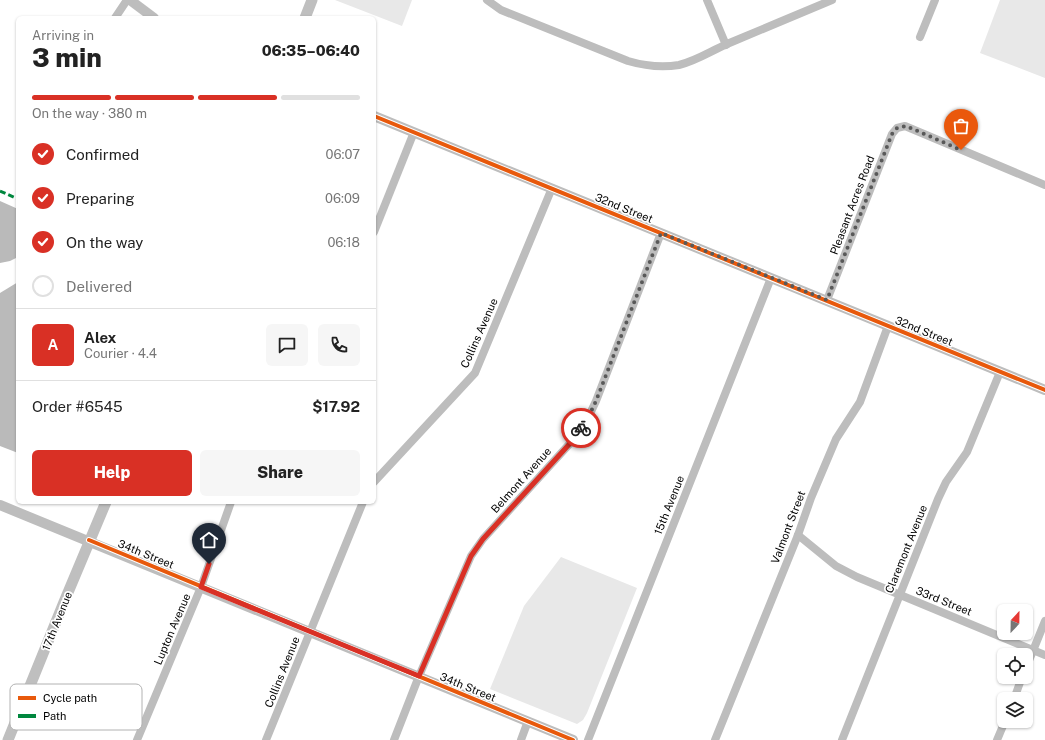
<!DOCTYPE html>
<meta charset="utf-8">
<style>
:root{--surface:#fff;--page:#f6f6f6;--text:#222;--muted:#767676;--line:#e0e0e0;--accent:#d93025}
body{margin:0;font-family:"Public Sans",sans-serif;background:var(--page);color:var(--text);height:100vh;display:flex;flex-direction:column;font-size:15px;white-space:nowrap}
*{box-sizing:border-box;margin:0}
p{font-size:13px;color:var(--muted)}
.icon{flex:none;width:22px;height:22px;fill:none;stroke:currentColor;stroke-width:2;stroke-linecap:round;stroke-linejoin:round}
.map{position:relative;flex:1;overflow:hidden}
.details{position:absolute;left:16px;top:16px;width:360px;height:488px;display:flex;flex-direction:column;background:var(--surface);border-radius:6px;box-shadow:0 1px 3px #0004}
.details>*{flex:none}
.needle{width:26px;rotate:22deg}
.buttons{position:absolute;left:997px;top:604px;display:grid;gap:8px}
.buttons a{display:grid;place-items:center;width:36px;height:36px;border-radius:6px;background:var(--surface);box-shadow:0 1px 3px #0004;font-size:20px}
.pin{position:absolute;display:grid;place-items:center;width:34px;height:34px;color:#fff;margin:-41px -17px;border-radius:50% 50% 50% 0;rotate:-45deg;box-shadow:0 0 4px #0007}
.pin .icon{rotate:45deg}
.courier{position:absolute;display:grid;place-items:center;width:40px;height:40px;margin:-20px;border:3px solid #d93025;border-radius:50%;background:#fff;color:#222;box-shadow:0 1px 5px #0007}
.summary em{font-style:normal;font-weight:800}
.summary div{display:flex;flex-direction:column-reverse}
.summary{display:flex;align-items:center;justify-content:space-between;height:68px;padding:0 16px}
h1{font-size:26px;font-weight:800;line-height:30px}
.bar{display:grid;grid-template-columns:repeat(4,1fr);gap:6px 4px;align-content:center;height:48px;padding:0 16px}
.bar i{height:5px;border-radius:3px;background:var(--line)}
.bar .on{background:var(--accent)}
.bar p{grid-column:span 4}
.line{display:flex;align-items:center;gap:10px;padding:0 16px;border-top:1px solid var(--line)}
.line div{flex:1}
.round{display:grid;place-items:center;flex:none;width:42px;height:42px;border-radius:6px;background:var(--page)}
ol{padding:0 16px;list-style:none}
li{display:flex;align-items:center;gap:12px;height:44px}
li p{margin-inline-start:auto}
li .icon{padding:4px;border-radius:50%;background:var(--accent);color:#fff;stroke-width:4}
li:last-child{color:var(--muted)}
li i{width:22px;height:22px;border:2px solid var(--line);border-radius:50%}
.primary-button{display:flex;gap:8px;margin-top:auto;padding:8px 16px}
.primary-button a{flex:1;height:46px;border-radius:6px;background:var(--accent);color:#fff;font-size:16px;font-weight:800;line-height:46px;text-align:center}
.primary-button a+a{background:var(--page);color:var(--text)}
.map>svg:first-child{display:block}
.green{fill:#e8e8e8}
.water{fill:#bababa}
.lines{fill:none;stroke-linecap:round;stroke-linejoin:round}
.minor{stroke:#bdbdbd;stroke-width:8}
.tertiary{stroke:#bdbdbd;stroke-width:10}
.secondary{stroke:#bfbfbf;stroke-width:11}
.quiet{stroke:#00873e;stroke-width:3;stroke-dasharray:6 3;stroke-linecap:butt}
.cycleway-casing{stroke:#fff;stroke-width:6}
.cycleway{stroke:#e8590c;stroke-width:4}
.done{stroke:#595959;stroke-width:4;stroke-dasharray:0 7.2}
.route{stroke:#d93025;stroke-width:5}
.labels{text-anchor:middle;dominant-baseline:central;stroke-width:3.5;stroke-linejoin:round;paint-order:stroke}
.street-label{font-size:11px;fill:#000;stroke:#fff}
.key{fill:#fff;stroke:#b2b2b2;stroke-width:1}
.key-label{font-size:11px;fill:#000}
</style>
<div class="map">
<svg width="1045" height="740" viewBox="0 0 1045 740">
<rect width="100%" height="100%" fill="#fff"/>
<g class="green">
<path d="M 335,0 L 412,0 L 402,26 Z"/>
<path d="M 1000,0 L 1045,0 L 1045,78 L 980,53 Z"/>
<path d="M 561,557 L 637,588 L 587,713 L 583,720 L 577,724 L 490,689 L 524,606 Z"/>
</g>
<g class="water">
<path d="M 0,201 L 18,209 L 18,257 L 10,261 L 0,263 Z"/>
<path d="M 18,282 L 18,453 L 0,446 L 0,293 Z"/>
</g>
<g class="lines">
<g class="minor">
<path d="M 487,0 L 501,10 L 628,61 C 645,66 661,68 679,65 C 696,61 711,51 727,44 C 762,29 797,15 832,0"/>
<path d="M 707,0 L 726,45"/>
<path d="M 115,18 L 127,0"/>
<path d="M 920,37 L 935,0"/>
<path d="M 374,232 L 414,132"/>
<path d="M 827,300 L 892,134 L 897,128 L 905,126 L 1045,185"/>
<path d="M 374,482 L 475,373 L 552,188"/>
<path d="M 798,535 L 836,566 L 857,577 L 1045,655"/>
<path d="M 1026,668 L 1045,621"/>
<path d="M 1014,699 L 1022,677"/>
<path d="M 137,740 L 201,587 L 231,502"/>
<path d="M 266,740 L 363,502"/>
<path d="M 394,740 L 419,676 L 471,556 L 483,539 L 574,439 L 587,420 L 596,401 L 661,233"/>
<path d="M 521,740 L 528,721"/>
<path d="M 588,740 L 771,278"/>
<path d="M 715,740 L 798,535 L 811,498 L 836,439 L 860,402 L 888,326"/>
<path d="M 842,740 L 938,499 L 946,482 L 967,452 L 1000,372"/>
<path d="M 997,740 L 1005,721"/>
</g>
<g class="tertiary">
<path d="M 130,0 L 154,18"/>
<path d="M 374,116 L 1045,390"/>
<path d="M 0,505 L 573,740"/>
</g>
<g class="secondary">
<path d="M 305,18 L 312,0"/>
<path d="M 8,740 L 64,602 L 106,502"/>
</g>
<path class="quiet" d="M 0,191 L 18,199"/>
<defs>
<g id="cycleway">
<path d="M 374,116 L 1045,390"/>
<path d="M 89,540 L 573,740"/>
</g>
</defs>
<use href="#cycleway" class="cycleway-casing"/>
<use href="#cycleway" class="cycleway"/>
</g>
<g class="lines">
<path class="done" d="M 581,428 L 587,420 L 596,401 L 661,233 L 827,300 L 892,134 L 897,128 L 906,126 L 961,150"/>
<path class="route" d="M 209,564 L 201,587 L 419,676 L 471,556 L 483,539 L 574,439 L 581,428"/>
</g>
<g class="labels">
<g class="street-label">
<text transform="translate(852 205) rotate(-69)">Pleasant Acres Road</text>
<text transform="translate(624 208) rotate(22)">32nd Street</text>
<text transform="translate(924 331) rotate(22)">32nd Street</text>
<text transform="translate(479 333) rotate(-66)">Collins Avenue</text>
<text transform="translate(521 480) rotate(-48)">Belmont Avenue</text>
<text transform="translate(669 505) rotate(-68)">15th Avenue</text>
<text transform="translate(788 527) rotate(-69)">Valmont Street</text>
<text transform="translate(906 549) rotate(-68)">Claremont Avenue</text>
<text transform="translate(146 554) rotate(22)">34th Street</text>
<text transform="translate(944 601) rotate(22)">33rd Street</text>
<text transform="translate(57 621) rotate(-68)">17th Avenue</text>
<text transform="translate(172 629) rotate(-67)">Lupton Avenue</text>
<text transform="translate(282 672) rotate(-68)">Collins Avenue</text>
<text transform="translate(468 687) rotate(22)">34th Street</text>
</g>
</g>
<rect x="10" y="684" width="132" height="46" rx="6" class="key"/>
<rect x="18" y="696" width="18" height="4" fill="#e8590c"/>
<rect x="18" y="714" width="18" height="4" fill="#00873e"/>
<g class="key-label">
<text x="43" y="702">Cycle path</text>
<text x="43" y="720">Path</text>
</g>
</svg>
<div class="buttons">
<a><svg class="needle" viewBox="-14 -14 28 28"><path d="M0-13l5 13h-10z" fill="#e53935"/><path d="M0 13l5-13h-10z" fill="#767676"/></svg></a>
<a><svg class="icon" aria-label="locate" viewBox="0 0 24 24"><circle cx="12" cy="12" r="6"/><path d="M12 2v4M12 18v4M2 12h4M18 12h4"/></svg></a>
<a><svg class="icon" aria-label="layers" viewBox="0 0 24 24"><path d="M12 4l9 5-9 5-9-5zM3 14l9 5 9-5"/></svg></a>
</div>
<div class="pin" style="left:961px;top:150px;background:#ea580c"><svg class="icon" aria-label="bag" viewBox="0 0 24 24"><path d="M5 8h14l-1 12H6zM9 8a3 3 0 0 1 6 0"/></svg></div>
<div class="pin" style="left:209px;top:564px;background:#1f2937"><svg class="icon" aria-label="home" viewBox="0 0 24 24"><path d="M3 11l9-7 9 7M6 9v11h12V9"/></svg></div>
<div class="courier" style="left:581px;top:428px"><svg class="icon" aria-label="bike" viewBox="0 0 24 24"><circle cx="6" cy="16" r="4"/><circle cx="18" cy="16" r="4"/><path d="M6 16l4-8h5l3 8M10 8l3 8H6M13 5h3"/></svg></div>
<section class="details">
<div class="summary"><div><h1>3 min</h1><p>Arriving in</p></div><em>06:35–06:40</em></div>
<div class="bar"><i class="on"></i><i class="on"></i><i class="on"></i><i></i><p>On the way · 380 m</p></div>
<ol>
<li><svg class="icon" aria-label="check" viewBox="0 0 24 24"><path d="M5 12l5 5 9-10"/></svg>Confirmed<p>06:07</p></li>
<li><svg class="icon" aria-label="check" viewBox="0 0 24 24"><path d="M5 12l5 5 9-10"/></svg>Preparing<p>06:09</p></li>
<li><svg class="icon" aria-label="check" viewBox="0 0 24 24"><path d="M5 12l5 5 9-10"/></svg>On the way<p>06:18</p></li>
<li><i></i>Delivered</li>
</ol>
<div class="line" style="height:72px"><b class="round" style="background:var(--accent);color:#fff">A</b><div><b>Alex</b><p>Courier · 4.4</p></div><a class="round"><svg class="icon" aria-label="chat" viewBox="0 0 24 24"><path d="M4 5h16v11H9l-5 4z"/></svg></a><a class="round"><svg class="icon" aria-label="phone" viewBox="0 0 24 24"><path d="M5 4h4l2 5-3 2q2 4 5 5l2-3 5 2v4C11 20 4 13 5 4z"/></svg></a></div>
<div class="line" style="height:52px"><div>Order #6545</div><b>$17.92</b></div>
<div class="primary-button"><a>Help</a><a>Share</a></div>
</section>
</div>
